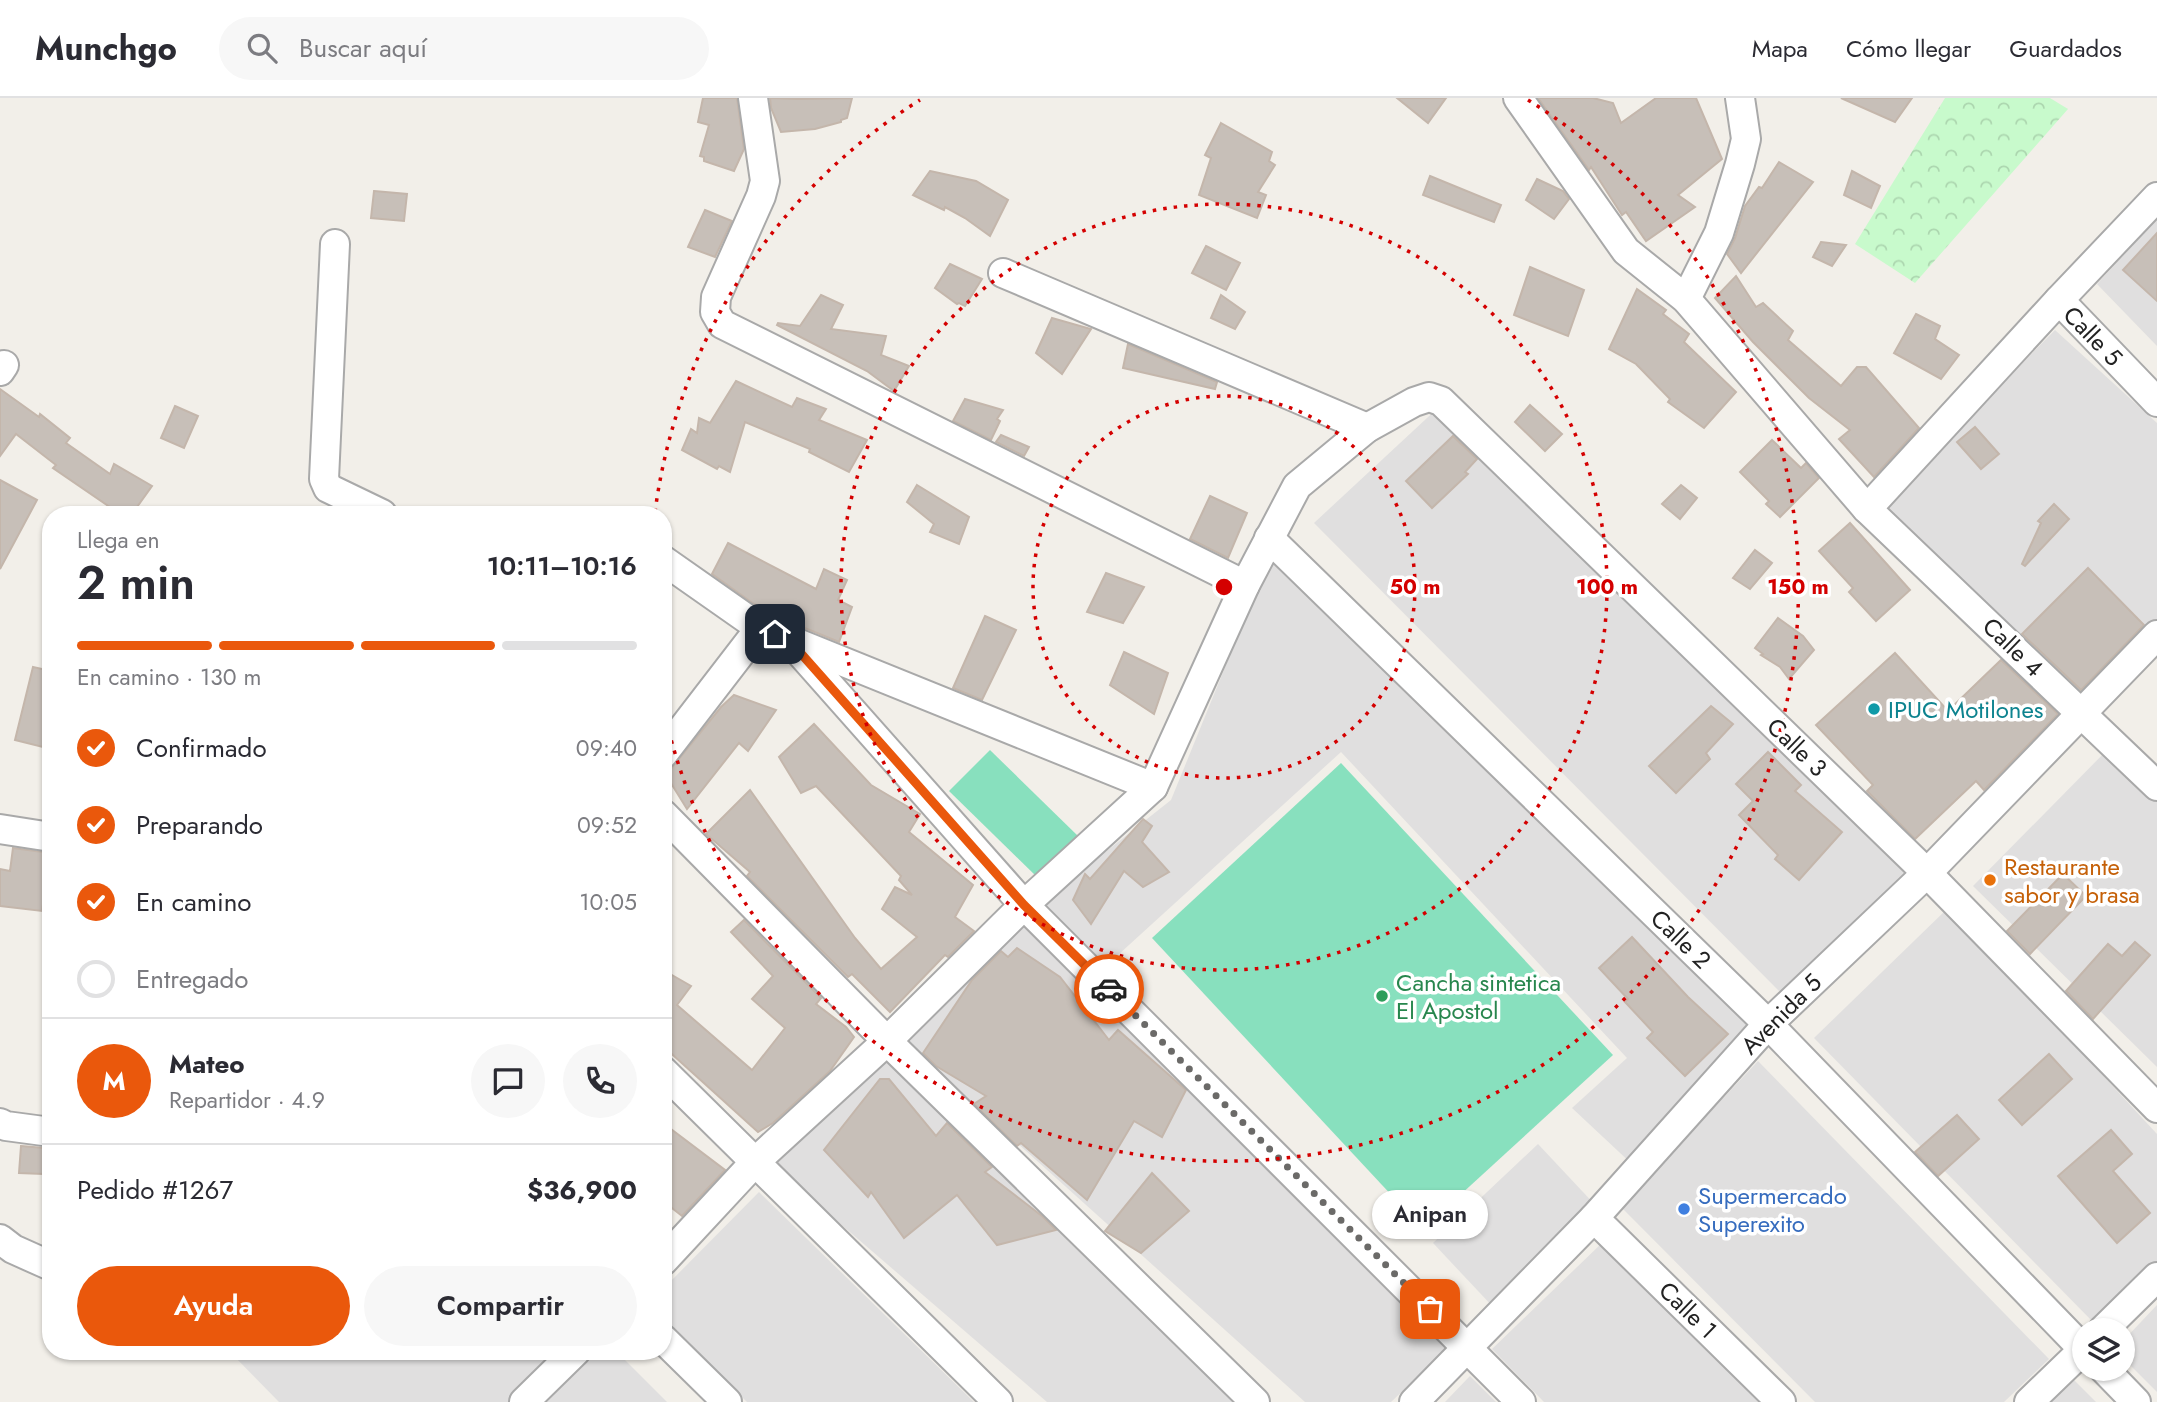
<!DOCTYPE html>
<html lang="es">
<meta charset="utf-8">
<style>
:root{--surface:#fff;--page:#f7f7f7;--text:#2b2b33;--muted:#7c7c81;--line:#e1e1e2;--accent:#ea580c}
body{margin:0;font-family:Jost,sans-serif;background:var(--page);color:var(--text);height:100vh;display:flex;flex-direction:column;font-size:26px;white-space:nowrap}
*{box-sizing:border-box;margin:0}
p{font-size:23px;color:var(--muted)}
.icon{flex:none;width:38px;height:38px;fill:none;stroke:currentColor;stroke-width:2;stroke-linecap:round;stroke-linejoin:round}
.map{position:relative;flex:1;overflow:hidden}
.panel{position:absolute;left:42px;top:408px;width:630px;height:854px;display:flex;flex-direction:column;background:var(--surface);border-radius:28px;box-shadow:0 2px 5px #0004}
.panel>*{flex:none}
.fabs{position:absolute;left:2072px;top:1220px;display:grid;gap:14px}
.fabs a{display:grid;place-items:center;width:63px;height:63px;border-radius:50%;background:var(--surface);box-shadow:0 2px 5px #0004;font-size:35px}
.pin{position:absolute;display:grid;place-items:center;width:60px;height:60px;color:#fff;margin:-30px;border-radius:14px;box-shadow:0 4px 10px #0006}
.courier{position:absolute;display:grid;place-items:center;width:70px;height:70px;margin:-35px;border:5px solid #ea580c;border-radius:50%;background:#fff;color:#222;box-shadow:0 2px 9px #0007}
.bubble{position:absolute;height:49px;border-radius:24px;background:var(--surface);box-shadow:0 2px 5px #0004;font-size:23px;font-weight:600;line-height:49px;text-align:center}
.overview em{font-style:normal;font-weight:600}
.overview div{display:flex;flex-direction:column-reverse}
.overview{display:flex;align-items:center;justify-content:space-between;height:119px;padding:0 35px}
h1{font-size:46px;font-weight:600;line-height:52px}
.bar{display:grid;grid-template-columns:repeat(4,1fr);gap:10px 7px;align-content:center;height:84px;padding:0 35px}
.bar i{height:9px;border-radius:5px;background:var(--line)}
.bar .selected{background:var(--accent)}
.bar p{grid-column:span 4}
.line{display:flex;align-items:center;gap:18px;padding:0 35px;border-top:2px solid var(--line)}
.line div{flex:1}
.round{display:grid;place-items:center;flex:none;width:74px;height:74px;border-radius:37px;background:var(--page)}
ol{padding:0 35px;list-style:none}
li{display:flex;align-items:center;gap:21px;height:77px}
li p{margin-inline-start:auto}
li .icon{padding:7px;border-radius:50%;background:var(--accent);color:#fff;stroke-width:4}
li:last-child{color:var(--muted)}
li i{width:38px;height:38px;border:4px solid var(--line);border-radius:50%}
.button{display:flex;gap:14px;margin-top:auto;padding:14px 35px}
.button a{flex:1;height:80px;border-radius:42px;background:var(--accent);color:#fff;font-size:28px;font-weight:600;line-height:80px;text-align:center}
.button a+a{background:var(--page);color:var(--text)}
header{display:flex;align-items:center;gap:42px;box-sizing:border-box;height:98px;padding:0 35px;background:var(--surface);border-bottom:2px solid var(--line)}
header strong{font-size:33px}
nav{display:flex;gap:38px;margin-inline-start:auto;font-size:24px}
.search{width:490px;height:63px;background:var(--page);display:flex;align-items:center;gap:18px;box-sizing:border-box;padding:0 24px;border-radius:38px;color:var(--muted);font-size:26px}
.map>svg:first-child{display:block}
.residential{fill:#e0dfdf}
.park{fill:url(#park-crowns)}
.pitch{fill:#88e0be}
.building{fill:#c7bfb8;stroke:#c4b6ab;stroke-width:2}
.lines{fill:none;stroke-linecap:round;stroke-linejoin:round}
.minor-casing{stroke:#a9a9a9;stroke-width:32}
.minor{stroke:#fff;stroke-width:28}
.done{stroke:#6b6a68;stroke-width:7;stroke-dasharray:0 12.6}
.route{stroke:#ea580c;stroke-width:9}
.ring{fill:none;stroke:#d40000;stroke-width:3.5;stroke-dasharray:3.5 7}
.culture-dot{fill:#0f9aa8;stroke:#fff;stroke-width:2.5}
.food-dot{fill:#e8710a;stroke:#fff;stroke-width:2.5}
.leisure-dot{fill:#2e9e5b;stroke:#fff;stroke-width:2.5}
.shop-dot{fill:#3f7fe0;stroke:#fff;stroke-width:2.5}
.labels{text-anchor:middle;dominant-baseline:central;stroke-width:7;stroke-linejoin:round;paint-order:stroke}
.street-label{font-size:24px;fill:#222;stroke:#fff}
.culture-label{font-size:24px;fill:#0d838f;stroke:#fff;text-anchor:start}
.food-label{font-size:24px;fill:#c56008;stroke:#fff;text-anchor:start}
.leisure-label{font-size:24px;fill:#27864d;stroke:#fff;text-anchor:start}
.shop-label{font-size:24px;fill:#366cbe;stroke:#fff;text-anchor:start}
.centre{fill:#d40000;stroke:#fff;stroke-width:3.5}
.ring-label{font-size:21px;text-anchor:middle;font-weight:bold;fill:#d40000;stroke:#fff;stroke-width:7;stroke-linejoin:round;paint-order:stroke}
</style>
<header>
<strong>Munchgo</strong>
<div class="search"><svg class="icon" aria-label="search" viewBox="0 0 24 24"><circle cx="10" cy="10" r="6"/><path d="M15 15l6 6"/></svg>Buscar aquí</div>
<nav><a>Mapa</a><a>Cómo llegar</a><a>Guardados</a></nav>
</header>
<div class="map">
<svg width="2157" height="1304" viewBox="0 0 2157 1304">
<defs>
<pattern id="park-crowns" width="20" height="18" patternUnits="userSpaceOnUse" patternTransform="scale(1.75)"><rect width="20" height="18" fill="#c8facc"/><path d="M2 6a3 3 0 1 1 6 0M12 15a3 3 0 1 1 6 0" fill="none" stroke="#acd6af"/></pattern>
</defs>
<rect width="100%" height="100%" fill="#f2efe9"/>
<g class="residential">
<path d="M 2157,121 L 2157,248 L 2097,186 Z"/>
<path d="M 2055,232 L 2157,325 L 2157,536 L 2155,538 L 2088,470 L 2016,541 L 1878,411 Z"/>
<path d="M 1441,307 L 1918,772 L 1789,903 L 1314,425 Z"/>
<path d="M 1272,454 L 1757,937 L 1634,1068 L 1572,1010 L 1627,960 L 1341,654 L 1107,867 L 1041,805 L 1171,702 Z"/>
<path d="M 2112,647 L 2157,693 L 2157,969 L 1973,788 Z"/>
<path d="M 1948,810 L 2157,1036 L 2157,1163 L 2093,1224 L 1814,940 Z"/>
<path d="M 1026,821 L 1267,1030 L 1467,1232 L 1391,1304 L 1305,1304 L 905,944 Z"/>
<path d="M 887,955 L 1246,1304 L 1047,1304 L 771,1066 Z"/>
<path d="M 1758,963 L 2049,1261 L 2004,1304 L 1815,1304 L 1621,1109 Z"/>
<path d="M 1538,1046 L 1598,1110 L 1494,1210 L 1433,1145 Z"/>
<path d="M 759,1094 L 974,1304 L 747,1304 L 663,1222 L 663,1191 Z"/>
<path d="M 1603,1144 L 1761,1304 L 1544,1304 L 1492,1251 Z"/>
<path d="M 2157,1207 L 2157,1294 L 2123,1260 L 2123,1243 Z"/>
<path d="M 229,1253 L 616,1253 L 667,1304 L 279,1304 Z"/>
<path d="M 2069,1277 L 2096,1304 L 2041,1304 Z"/>
<path d="M 1470,1278 L 1496,1304 L 1445,1304 Z"/>
</g>
<path class="park" d="M 1945,0 L 2050,0 L 2068,11 L 1915,185 L 1855,146 Z"/>
<g class="pitch">
<path d="M 990,652 L 1078,738 L 1037,779 L 949,693 Z"/>
<path d="M 1341,665 L 1613,957 L 1423,1131 L 1152,840 Z"/>
</g>
<g class="building">
<path d="M 703,0 L 737,0 L 744,51 L 734,73 L 704,63 L 704,59 L 700,58 L 709,27 L 698,24 Z"/>
<path d="M 770,0 L 798,1 L 852,0 L 847,20 L 841,22 L 841,24 L 815,31 L 781,34 L 771,10 Z"/>
<path d="M 1397,0 L 1446,0 L 1428,25 Z"/>
<path d="M 1538,0 L 1593,0 L 1613,5 L 1621,25 L 1656,0 L 1696,0 L 1722,61 L 1678,97 L 1695,109 L 1646,143 L 1626,114 L 1622,117 L 1591,69 L 1589,72 Z"/>
<path d="M 1841,0 L 1912,0 L 1895,24 Z"/>
<path d="M 1221,25 L 1272,54 L 1269,63 L 1275,67 L 1258,94 L 1266,97 L 1257,120 L 1199,97 L 1211,60 L 1205,57 Z"/>
<path d="M 1779,64 L 1813,84 L 1741,175 L 1727,156 L 1735,140 L 1745,108 L 1759,89 L 1762,90 Z"/>
<path d="M 930,73 L 976,83 L 1008,102 L 990,138 L 965,120 L 945,109 L 944,112 L 913,97 Z"/>
<path d="M 1852,73 L 1880,88 L 1871,110 L 1844,97 Z"/>
<path d="M 1430,78 L 1501,107 L 1494,124 L 1423,97 Z"/>
<path d="M 1537,81 L 1563,93 L 1569,101 L 1554,121 L 1526,102 Z"/>
<path d="M 374,93 L 407,96 L 404,123 L 371,120 Z"/>
<path d="M 705,112 L 732,123 L 715,159 L 688,149 Z"/>
<path d="M 2157,135 L 2157,203 L 2123,172 Z"/>
<path d="M 1821,144 L 1846,147 L 1832,168 L 1813,159 Z"/>
<path d="M 1206,148 L 1240,165 L 1226,192 L 1192,175 Z"/>
<path d="M 950,166 L 982,181 L 965,208 L 959,205 L 957,206 L 935,190 Z"/>
<path d="M 1530,169 L 1584,192 L 1568,238 L 1514,217 Z"/>
<path d="M 1736,178 L 1756,209 L 1763,205 L 1793,233 L 1788,242 L 1841,288 L 1857,269 L 1866,269 L 1919,330 L 1874,379 L 1839,341 L 1850,332 L 1809,300 L 1753,244 L 1715,200 Z"/>
<path d="M 1637,191 L 1666,212 L 1663,216 L 1689,236 L 1684,244 L 1736,294 L 1704,330 L 1668,304 L 1670,301 L 1636,266 L 1609,251 Z"/>
<path d="M 821,197 L 843,207 L 831,231 L 886,238 L 881,257 L 909,268 L 894,293 L 867,273 L 777,227 L 778,225 L 800,228 Z"/>
<path d="M 1221,197 L 1245,214 L 1235,231 L 1211,220 Z"/>
<path d="M 1916,216 L 1940,228 L 1935,241 L 1959,257 L 1941,281 L 1894,255 Z"/>
<path d="M 1052,220 L 1091,231 L 1062,276 L 1036,255 Z"/>
<path d="M 1128,246 L 1217,284 L 1215,291 L 1123,270 Z"/>
<path d="M 736,283 L 792,309 L 797,300 L 826,311 L 819,322 L 867,342 L 849,374 L 809,354 L 810,351 L 745,324 L 730,374 L 719,368 L 717,371 L 682,352 L 691,331 L 697,335 L 699,320 L 710,325 Z"/>
<path d="M 0,291 L 39,319 L 40,316 L 70,340 L 66,345 L 110,376 L 114,366 L 152,388 L 132,416 L 120,416 L 53,370 L 56,367 L 16,336 L 0,358 Z"/>
<path d="M 965,301 L 1003,312 L 997,321 L 1000,323 L 991,342 L 953,323 Z"/>
<path d="M 1530,307 L 1562,336 L 1545,353 L 1515,324 Z"/>
<path d="M 175,308 L 198,318 L 184,350 L 161,340 Z"/>
<path d="M 1975,329 L 1999,356 L 1981,371 L 1957,344 Z"/>
<path d="M 1001,337 L 1029,349 L 1024,358 L 996,344 Z"/>
<path d="M 1453,338 L 1477,361 L 1465,374 L 1468,376 L 1432,410 L 1406,383 Z"/>
<path d="M 1772,342 L 1801,370 L 1806,365 L 1819,380 L 1780,419 L 1766,406 L 1769,403 L 1740,374 Z"/>
<path d="M 0,382 L 37,402 L 0,471 Z"/>
<path d="M 917,387 L 969,419 L 959,446 L 930,434 L 934,426 L 907,404 Z"/>
<path d="M 1681,387 L 1697,400 L 1680,421 L 1662,406 Z"/>
<path d="M 1210,398 L 1247,415 L 1228,460 L 1190,441 Z"/>
<path d="M 2054,406 L 2069,421 L 2025,468 L 2022,466 L 2041,425 L 2038,423 Z"/>
<path d="M 1850,425 L 1910,492 L 1876,523 L 1849,494 L 1853,490 L 1819,453 Z"/>
<path d="M 728,445 L 816,491 L 824,471 L 847,482 L 838,502 L 852,509 L 839,544 L 795,526 L 754,506 L 712,476 Z"/>
<path d="M 1755,452 L 1772,465 L 1750,491 L 1733,480 Z"/>
<path d="M 2088,470 L 2144,527 L 2081,592 L 2022,536 Z"/>
<path d="M 1106,475 L 1144,489 L 1123,525 L 1087,514 Z"/>
<path d="M 985,518 L 1016,532 L 982,602 L 953,590 Z"/>
<path d="M 1778,520 L 1803,538 L 1814,552 L 1789,581 L 1780,569 L 1761,557 L 1763,556 L 1755,550 Z"/>
<path d="M 1124,554 L 1168,575 L 1154,616 L 1110,587 Z"/>
<path d="M 1895,555 L 1948,613 L 2001,562 L 2058,616 L 1984,692 L 1976,683 L 1915,741 L 1867,693 L 1873,687 L 1816,627 Z"/>
<path d="M 33,569 L 51,573 L 51,651 L 15,642 Z"/>
<path d="M 734,597 L 776,612 L 748,653 L 739,645 L 687,711 L 666,677 L 721,609 Z"/>
<path d="M 1711,608 L 1733,626 L 1706,655 L 1710,661 L 1676,695 L 1649,668 Z"/>
<path d="M 814,626 L 871,687 L 920,716 L 909,734 L 973,787 L 955,819 L 974,833 L 948,859 L 945,857 L 890,914 L 852,876 L 848,879 L 747,778 L 750,774 L 706,736 L 750,692 L 855,840 L 881,871 L 917,839 L 882,811 L 895,789 L 912,797 L 899,782 L 901,778 L 816,688 L 801,695 L 779,659 Z"/>
<path d="M 1768,654 L 1801,687 L 1795,693 L 1842,734 L 1799,782 L 1775,761 L 1778,757 L 1739,717 L 1753,703 L 1736,686 Z"/>
<path d="M 1143,721 L 1152,728 L 1142,744 L 1169,774 L 1143,789 L 1124,773 L 1091,826 L 1073,802 L 1085,776 L 1090,781 Z"/>
<path d="M 13,750 L 50,755 L 42,813 L 0,808 L 0,771 L 10,773 Z"/>
<path d="M 2063,776 L 2086,798 L 2030,856 L 2007,833 Z"/>
<path d="M 744,822 L 821,900 L 816,906 L 846,929 L 854,939 L 830,973 L 773,1025 L 758,1034 L 663,948 L 663,872 L 691,888 L 677,907 L 752,972 L 785,930 L 752,901 L 773,878 L 731,834 Z"/>
<path d="M 1632,839 L 1688,899 L 1728,936 L 1685,978 L 1647,940 L 1653,934 L 1625,904 L 1628,901 L 1599,870 Z"/>
<path d="M 2135,844 L 2150,857 L 2093,921 L 2066,893 L 2108,846 L 2122,858 Z"/>
<path d="M 1017,850 L 1060,879 L 1109,942 L 1118,932 L 1186,992 L 1162,1039 L 1134,1023 L 1087,1102 L 1021,1045 L 1017,1048 L 974,1006 L 986,998 L 936,968 L 923,955 L 972,882 L 1001,853 L 1008,859 Z"/>
<path d="M 2049,956 L 2072,981 L 2022,1027 L 1999,1002 Z"/>
<path d="M 880,981 L 889,981 L 936,1038 L 947,1025 L 992,1069 L 985,1074 L 1042,1118 L 1056,1132 L 997,1147 L 957,1097 L 904,1140 L 871,1094 L 868,1099 L 824,1052 Z"/>
<path d="M 1957,1017 L 1979,1041 L 1938,1078 L 1915,1054 Z"/>
<path d="M 663,1025 L 725,1072 L 682,1118 L 663,1103 Z"/>
<path d="M 2111,1032 L 2132,1056 L 2113,1073 L 2150,1115 L 2117,1145 L 2058,1078 Z"/>
<path d="M 21,1048 L 44,1050 L 43,1076 L 19,1075 Z"/>
<path d="M 1152,1075 L 1189,1113 L 1141,1155 L 1105,1133 Z"/>
</g>
<g class="lines">
<defs>
<g id="minor">
<path d="M 753,0 L 765,83 L 761,98 L 716,199 L 715,214 L 722,226 L 1245,487"/>
<path d="M 1518,0 L 1626,153 L 1686,201 L 1867,411 L 2157,688"/>
<path d="M 335,146 L 324,381 L 328,390 L 382,416"/>
<path d="M 1003,175 L 1367,330"/>
<path d="M 1686,201 L 1719,135 L 1740,66 L 1746,41 L 1740,0"/>
<path d="M 2059,202 L 2157,304"/>
<path d="M 0,273 L 4,267"/>
<path d="M 1867,411 L 2059,202 L 2157,99"/>
<path d="M 1269,440 L 1768,926 L 2084,1252"/>
<path d="M 663,462 L 760,530 L 1153,689"/>
<path d="M 789,542 L 1024,807 L 1521,1304"/>
<path d="M 663,656 L 760,530"/>
<path d="M 663,716 L 887,943 L 1255,1304"/>
<path d="M 0,731 L 51,739"/>
<path d="M 663,973 L 998,1304"/>
<path d="M 0,1025 L 6,1028 L 51,1034"/>
<path d="M 1594,1120 L 1781,1304"/>
<path d="M 0,1141 L 13,1151 L 51,1168"/>
<path d="M 663,1163 L 755,1064 L 887,943 L 1024,807 L 1153,689 L 1245,487 L 1297,388 L 1367,330 L 1414,304 L 1429,299 L 1441,303 L 1927,775 L 2157,1010"/>
<path d="M 2103,1232 L 2157,1179"/>
<path d="M 663,1241 L 727,1304"/>
<path d="M 2103,1270 L 2136,1304"/>
<path d="M 524,1304 L 576,1253"/>
<path d="M 1414,1304 L 1594,1120 L 1768,926 L 1927,775 L 2157,537"/>
<path d="M 2029,1304 L 2084,1251"/>
</g>
</defs>
<use href="#minor" class="minor-casing"/>
<use href="#minor" class="minor"/>
</g>
<g class="lines">
<path class="done" d="M 1109,891 L 1430,1211"/>
<path class="route" d="M 775,536 L 789,542 L 1024,807 L 1109,891"/>
</g>
<g class="ring">
<circle cx="1224" cy="489" r="191"/>
<circle cx="1224" cy="489" r="383"/>
<path d="M655 414A574 574 0 0 1 920 2M1528 2A574 574 0 1 1 664 613"/>
</g>
<circle class="culture-dot" cx="1874" cy="611" r="7"/>
<circle class="food-dot" cx="1990" cy="782" r="7"/>
<circle class="leisure-dot" cx="1382" cy="898" r="7"/>
<circle class="shop-dot" cx="1684" cy="1111" r="7"/>
<g class="labels">
<g class="street-label">
<text transform="translate(2093 238) rotate(46)">Calle 5</text>
<text transform="translate(2013 549) rotate(44)">Calle 4</text>
<text transform="translate(1797 649) rotate(44)">Calle 3</text>
<text transform="translate(1681 841) rotate(44)">Calle 2</text>
<text transform="translate(1781 916) rotate(-45)">Avenida 5</text>
<text transform="translate(1688 1212) rotate(44)">Calle 1</text>
</g>
<g class="culture-label">
<text x="1888" y="611">IPUC Motilones</text>
</g>
<g class="food-label">
<text x="2004" y="768">Restaurante<tspan x="2004" dy="28">sabor y brasa</tspan></text>
</g>
<g class="leisure-label">
<text x="1396" y="884">Cancha sintetica<tspan x="1396" dy="28">El Apostol</tspan></text>
</g>
<g class="shop-label">
<text x="1698" y="1097">Supermercado<tspan x="1698" dy="28">Superexito</tspan></text>
</g>
</g>
<circle cx="1224" cy="489" r="10" class="centre"/>
<g class="ring-label">
<text x="1415" y="496">50 m</text>
<text x="1607" y="496">100 m</text>
<text x="1798" y="496">150 m</text>
</g>
</svg>
<div class="fabs">
<a><svg class="icon" aria-label="layers" viewBox="0 0 24 24"><path d="M12 4l9 5-9 5-9-5zM3 14l9 5 9-5"/></svg></a>
</div>
<div class="pin" style="left:1430px;top:1211px;background:#ea580c"><svg class="icon" aria-label="bag" viewBox="0 0 24 24"><path d="M5 8h14l-1 12H6zM9 8a3 3 0 0 1 6 0"/></svg></div>
<div class="pin" style="left:775px;top:536px;background:#1f2937"><svg class="icon" aria-label="home" viewBox="0 0 24 24"><path d="M3 11l9-7 9 7M6 9v11h12V9"/></svg></div>
<div class="courier" style="left:1109px;top:891px"><svg class="icon" aria-label="car" viewBox="0 0 24 24"><path d="M5 17H2v-5l4-1 3-4h7l3 4 3 1v5h-3M9 17h6M6 11h13"/><circle cx="7" cy="17" r="2"/><circle cx="17" cy="17" r="2"/></svg></div>
<div class="bubble" style="left:1372px;top:1092px;width:116px">Anipan</div>
<section class="panel">
<div class="overview"><div><h1>2 min</h1><p>Llega en</p></div><em>10:11–10:16</em></div>
<div class="bar"><i class="selected"></i><i class="selected"></i><i class="selected"></i><i></i><p>En camino · 130 m</p></div>
<ol>
<li><svg class="icon" aria-label="check" viewBox="0 0 24 24"><path d="M5 12l5 5 9-10"/></svg>Confirmado<p>09:40</p></li>
<li><svg class="icon" aria-label="check" viewBox="0 0 24 24"><path d="M5 12l5 5 9-10"/></svg>Preparando<p>09:52</p></li>
<li><svg class="icon" aria-label="check" viewBox="0 0 24 24"><path d="M5 12l5 5 9-10"/></svg>En camino<p>10:05</p></li>
<li><i></i>Entregado</li>
</ol>
<div class="line" style="height:126px"><b class="round" style="background:var(--accent);color:#fff">M</b><div><b>Mateo</b><p>Repartidor · 4.9</p></div><a class="round"><svg class="icon" aria-label="chat" viewBox="0 0 24 24"><path d="M4 5h16v11H9l-5 4z"/></svg></a><a class="round"><svg class="icon" aria-label="phone" viewBox="0 0 24 24"><path d="M5 4h4l2 5-3 2q2 4 5 5l2-3 5 2v4C11 20 4 13 5 4z"/></svg></a></div>
<div class="line" style="height:91px"><div>Pedido #1267</div><b>$36,900</b></div>
<div class="button"><a>Ayuda</a><a>Compartir</a></div>
</section>
</div>
